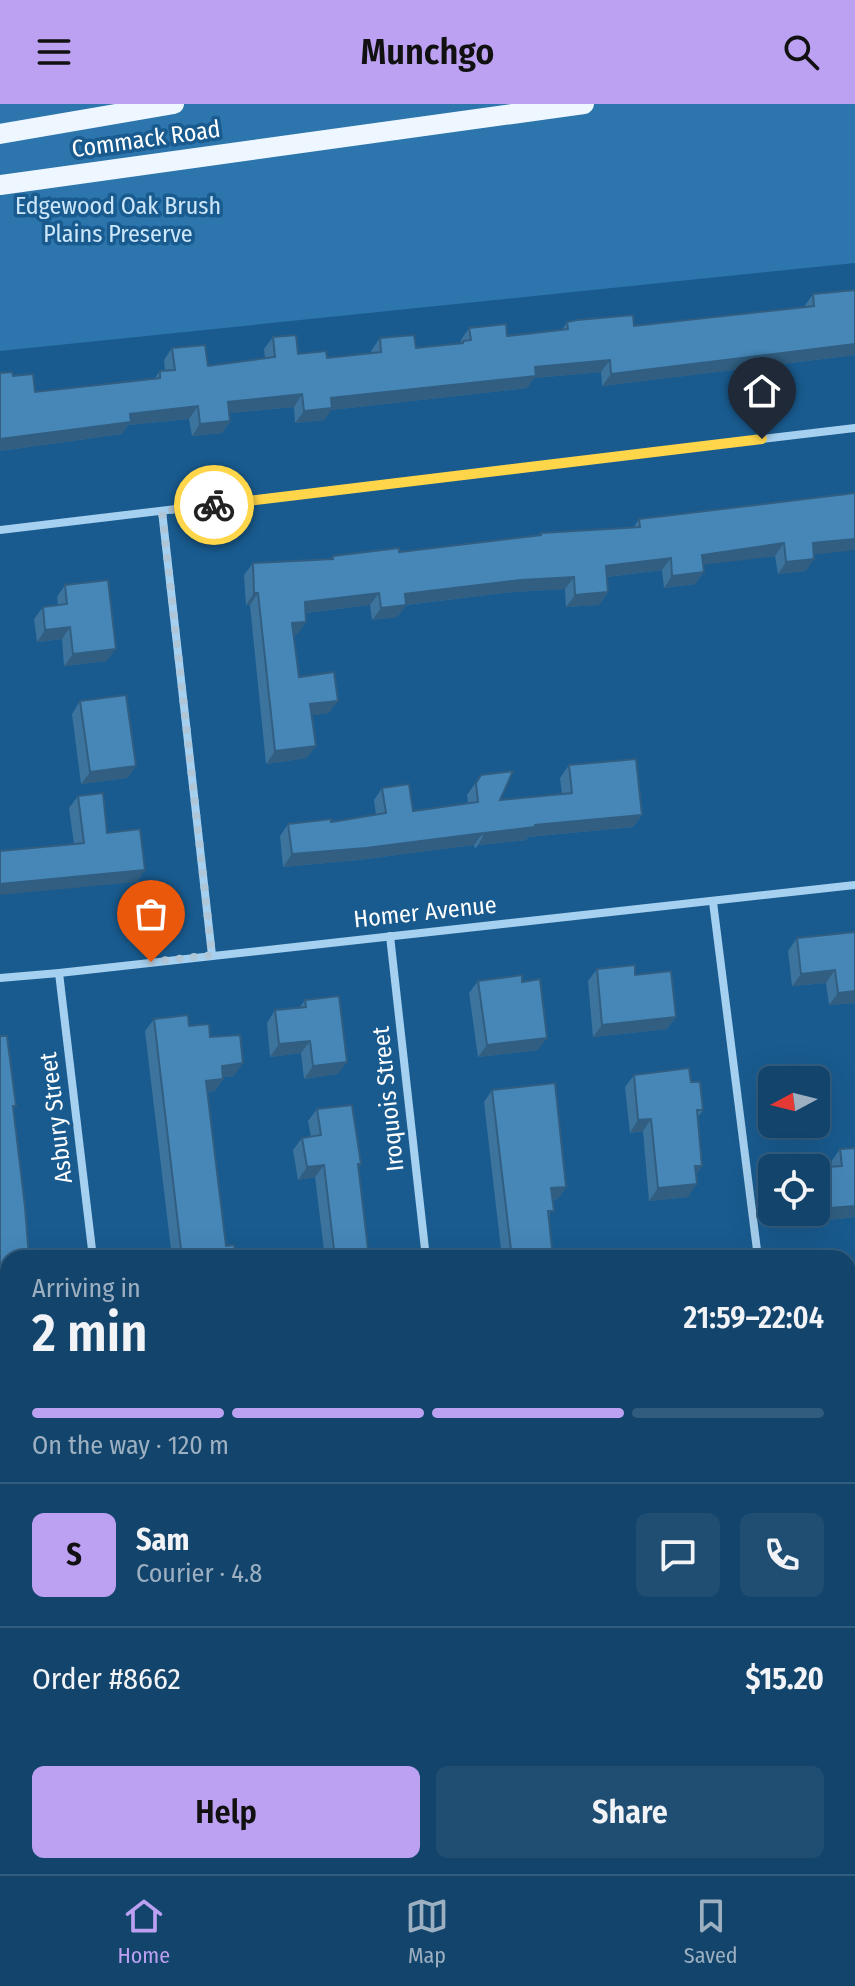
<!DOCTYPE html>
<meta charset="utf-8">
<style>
:root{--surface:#13446b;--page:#204e73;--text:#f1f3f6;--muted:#9db0c1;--line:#325c7e;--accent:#bca0f2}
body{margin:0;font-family:"Fira Sans Condensed",sans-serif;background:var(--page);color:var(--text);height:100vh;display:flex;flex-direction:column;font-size:30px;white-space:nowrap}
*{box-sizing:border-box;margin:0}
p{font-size:26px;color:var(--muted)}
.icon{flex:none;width:44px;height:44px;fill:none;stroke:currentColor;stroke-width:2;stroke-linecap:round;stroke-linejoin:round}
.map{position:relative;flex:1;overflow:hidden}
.panel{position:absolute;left:0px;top:1146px;width:856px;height:624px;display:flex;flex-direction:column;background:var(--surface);border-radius:24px 24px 0 0;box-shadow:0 8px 32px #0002,0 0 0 2px var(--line)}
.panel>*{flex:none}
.needle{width:52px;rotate:263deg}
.tools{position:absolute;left:758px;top:962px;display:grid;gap:16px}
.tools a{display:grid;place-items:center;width:72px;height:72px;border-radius:12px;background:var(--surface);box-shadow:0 8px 32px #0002,0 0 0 2px var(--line);font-size:40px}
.pin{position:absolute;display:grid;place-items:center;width:68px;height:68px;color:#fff;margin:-82px -34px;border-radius:50% 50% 50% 0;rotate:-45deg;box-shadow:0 0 8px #0007}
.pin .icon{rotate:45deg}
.courier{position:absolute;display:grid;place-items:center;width:80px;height:80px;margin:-40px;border:6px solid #ffd54a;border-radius:50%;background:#fff;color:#222;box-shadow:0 2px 10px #0007}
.summary em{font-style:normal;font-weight:600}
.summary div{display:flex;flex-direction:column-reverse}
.summary{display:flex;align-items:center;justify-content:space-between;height:136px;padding:0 32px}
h1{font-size:52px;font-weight:600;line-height:60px}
.bar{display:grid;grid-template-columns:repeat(4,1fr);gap:12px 8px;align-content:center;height:96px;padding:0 32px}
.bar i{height:10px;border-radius:6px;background:var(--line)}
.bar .current{background:var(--accent)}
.bar p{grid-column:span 4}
.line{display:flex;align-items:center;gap:20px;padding:0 32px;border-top:2px solid var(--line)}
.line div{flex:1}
.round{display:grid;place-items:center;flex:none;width:84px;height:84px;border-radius:12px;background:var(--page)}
.button{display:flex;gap:16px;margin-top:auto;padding:16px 32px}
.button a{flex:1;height:92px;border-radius:12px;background:var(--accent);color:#111;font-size:32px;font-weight:600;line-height:92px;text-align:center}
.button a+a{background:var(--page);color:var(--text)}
header{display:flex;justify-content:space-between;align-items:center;height:104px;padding:0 32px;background:var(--accent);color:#111;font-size:36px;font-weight:600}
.tabs{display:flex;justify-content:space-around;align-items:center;height:112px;border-top:2px solid var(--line);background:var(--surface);font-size:22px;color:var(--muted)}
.tabs a{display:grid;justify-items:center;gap:4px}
.tabs .current{color:var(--accent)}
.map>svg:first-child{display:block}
.green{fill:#2c75ad}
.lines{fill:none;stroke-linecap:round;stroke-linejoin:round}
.minor{stroke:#a6d0ef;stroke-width:8}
.primary{stroke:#eef7ff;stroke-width:20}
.wall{fill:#3c749e}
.shaded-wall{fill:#315e81}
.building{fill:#4687b8;stroke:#315e81;stroke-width:2}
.done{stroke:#aec6d8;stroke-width:8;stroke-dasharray:0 14.4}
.route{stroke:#ffd54a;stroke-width:10}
.labels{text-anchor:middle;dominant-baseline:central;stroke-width:7;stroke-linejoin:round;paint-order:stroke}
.street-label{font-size:24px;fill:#fff;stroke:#195b8f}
.park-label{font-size:24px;fill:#cde7fa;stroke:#195b8f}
</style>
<header><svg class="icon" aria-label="menu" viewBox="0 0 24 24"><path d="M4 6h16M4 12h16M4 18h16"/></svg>Munchgo<svg class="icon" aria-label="search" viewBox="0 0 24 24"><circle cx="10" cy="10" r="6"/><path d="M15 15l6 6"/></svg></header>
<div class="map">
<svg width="855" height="1770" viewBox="0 0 855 1770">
<rect width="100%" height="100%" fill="#195b8f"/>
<path class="green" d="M 0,0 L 855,0 L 855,159 L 0,247 Z"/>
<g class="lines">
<g class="minor">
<path d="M 162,407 L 212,851"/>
<path d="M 0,426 L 855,324"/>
<path d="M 713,798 L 758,1154"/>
<path d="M 390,832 L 426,1154"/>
<path d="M 59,869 L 93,1154"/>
<path d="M 0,874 L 59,869 L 855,781"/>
<path d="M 848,1191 L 855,1190"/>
<path d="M 0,1292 L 8,1291"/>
<path d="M 848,1584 L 855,1583"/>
<path d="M 0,1687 L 8,1686"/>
<path d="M 516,1762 L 517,1770"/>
</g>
<g class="primary">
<path d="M 0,30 L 174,0"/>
<path d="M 0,81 L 584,0"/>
</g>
</g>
<g class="wall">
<path d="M 855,186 L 855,251 L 602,282 L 601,268 L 534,274 L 527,284 L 331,306 L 324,316 L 295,319 L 294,303 L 229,309 L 230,317 L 222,329 L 192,332 L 189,315 L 128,321 L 122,330 L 0,347 L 0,269 L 13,272 L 35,288 L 154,275 L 160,267 L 165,267 L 164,256 L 172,244 L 208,262 L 265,254 L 264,245 L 273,233 L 298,250 L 327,254 L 372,249 L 371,247 L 380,234 L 416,244 L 461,239 L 461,236 L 469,224 L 507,232 L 562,226 L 567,218 L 634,222 L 804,203 L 813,190 Z"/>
<path d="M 855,389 L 814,451 L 806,467 L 778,470 L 775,452 L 703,460 L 704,468 L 695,480 L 664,484 L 662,466 L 607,473 L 608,488 L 599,501 L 566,503 L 565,485 L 513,488 L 406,501 L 397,513 L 372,516 L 370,501 L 306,509 L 306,518 L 297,530 L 293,531 L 299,573 L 329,609 L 312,611 L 307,654 L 266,660 L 250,501 L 246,501 L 244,471 L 253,459 L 330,455 L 333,452 L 399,448 L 539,431 L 541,429 L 633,424 L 639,415 Z"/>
<path d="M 65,481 L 107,557 L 64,562 L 62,535 L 37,538 L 34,515 L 43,503 L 58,501 L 57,493 Z"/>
<path d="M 80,597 L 136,662 L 127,674 L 81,680 L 72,610 Z"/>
<path d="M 569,661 L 642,711 L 633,723 L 528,733 L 526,736 L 478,741 L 475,745 L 474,741 L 358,756 L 283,763 L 280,732 L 288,720 L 331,718 L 376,711 L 374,696 L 382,684 L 413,707 L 468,699 L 467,691 L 481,671 L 500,696 L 562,690 L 560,674 Z"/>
<path d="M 78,692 L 107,729 L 137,778 L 74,740 L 69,704 Z"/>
<path d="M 855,828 L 855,899 L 829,901 L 826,879 L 792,882 L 788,847 L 797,834 Z"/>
<path d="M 597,865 L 635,871 L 676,913 L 667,925 L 593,933 L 588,877 Z"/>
<path d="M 478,877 L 522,878 L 538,946 L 478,953 L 469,889 Z"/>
<path d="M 305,896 L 338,970 L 304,975 L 301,949 L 270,953 L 267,919 L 275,906 L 299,904 Z"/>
<path d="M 154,915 L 189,922 L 210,933 L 234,972 L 223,973 L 223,975 L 215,987 L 207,988 L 226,1142 L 236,1154 L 172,1154 L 145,927 Z"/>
<path d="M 634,971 L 691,978 L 703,1006 L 698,1013 L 702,1062 L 696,1070 L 688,1093 L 649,1097 L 643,1027 L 630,1029 L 625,983 Z"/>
<path d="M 492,986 L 566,1083 L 558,1095 L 552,1096 L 549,1114 L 553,1154 L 502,1154 L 484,998 Z"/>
<path d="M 317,1005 L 361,1060 L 358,1063 L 369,1154 L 325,1154 L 315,1073 L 298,1076 L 293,1046 L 302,1034 L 311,1033 L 308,1017 Z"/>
<path d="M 855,1044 L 855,1113 L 821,1117 L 817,1076 L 826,1063 L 832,1063 L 831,1058 L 840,1045 Z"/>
<path d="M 855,1250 L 855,1328 L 852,1306 L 848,1306 L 848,1251 Z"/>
<path d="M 8,1352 L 8,1420 L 6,1405 Z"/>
<path d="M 393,1762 L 453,1762 L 454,1770 L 394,1770 Z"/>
</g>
<g class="shaded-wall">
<path d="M 855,240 L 855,251 L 602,282 L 611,270 Z"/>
<path d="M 610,256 L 601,268 L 534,274 L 527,284 L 331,306 L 324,316 L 295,319 L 304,307 L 331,294 L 535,263 Z"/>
<path d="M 302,290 L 294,303 L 220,310 L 228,298 Z"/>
<path d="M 198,302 L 189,315 L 128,321 L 122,330 L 0,347 L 0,335 L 130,310 Z"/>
<path d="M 230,317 L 222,329 L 192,332 L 200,320 Z"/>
<path d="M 855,435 L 855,446 L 804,452 L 813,439 Z"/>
<path d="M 784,439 L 775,452 L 703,461 L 702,451 Z"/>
<path d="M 671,454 L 662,466 L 598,474 L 606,462 Z"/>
<path d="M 814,455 L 806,467 L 778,470 L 786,458 Z"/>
<path d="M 704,468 L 695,480 L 664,484 L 672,472 Z"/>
<path d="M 574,473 L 565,485 L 513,488 L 396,502 L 405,490 L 521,476 Z"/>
<path d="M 608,488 L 599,501 L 566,503 L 575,491 Z"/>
<path d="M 254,489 L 258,489 L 250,501 L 246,501 Z"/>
<path d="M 379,489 L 370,501 L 296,510 L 305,498 Z"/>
<path d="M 406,501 L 397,513 L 372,516 L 381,504 Z"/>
<path d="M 306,518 L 297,530 L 284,531 L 292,519 Z"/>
<path d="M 70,523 L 62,535 L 37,538 L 45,526 Z"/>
<path d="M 116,545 L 107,557 L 64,562 L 73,550 Z"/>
<path d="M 338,597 L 329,609 L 302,613 L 310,600 Z"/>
<path d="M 316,642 L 307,654 L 266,660 L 275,647 Z"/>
<path d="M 136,662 L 127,674 L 81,680 L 90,668 Z"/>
<path d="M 642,711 L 633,723 L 528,733 L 526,736 L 478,741 L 485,729 L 535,721 Z"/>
<path d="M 483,729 L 474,741 L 358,756 L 283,763 L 292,750 Z"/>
<path d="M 145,766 L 137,778 L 0,791 L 0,780 Z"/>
<path d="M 835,866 L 826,879 L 792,882 L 801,870 Z"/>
<path d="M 855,887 L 855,899 L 829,901 L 838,889 Z"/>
<path d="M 676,913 L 667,925 L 593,933 L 602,921 Z"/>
<path d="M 547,934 L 538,946 L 478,953 L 487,941 Z"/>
<path d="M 310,937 L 301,949 L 270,953 L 279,940 Z"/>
<path d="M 347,958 L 338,970 L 304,975 L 313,962 Z"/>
<path d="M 243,959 L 234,972 L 214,974 L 222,962 Z"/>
<path d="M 223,975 L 215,987 L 197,989 L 206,977 Z"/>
<path d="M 651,1015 L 643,1027 L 630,1029 L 638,1016 Z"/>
<path d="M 324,1061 L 315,1073 L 298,1076 L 307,1063 Z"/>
<path d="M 695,1062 L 702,1062 L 693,1074 Z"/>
<path d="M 697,1080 L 688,1093 L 649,1097 L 658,1084 Z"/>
<path d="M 566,1083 L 558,1095 L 543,1096 L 551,1084 Z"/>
<path d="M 855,1102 L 855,1113 L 821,1117 L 830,1104 Z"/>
<path d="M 8,1191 L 8,1203 L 0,1203 L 0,1192 Z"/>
<path d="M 848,1295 L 855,1295 L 855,1302 L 852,1306 L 848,1306 Z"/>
<path d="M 8,1394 L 8,1402 L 6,1405 L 0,1406 L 0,1395 Z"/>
<path d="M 855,1494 L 855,1505 L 848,1506 L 848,1495 Z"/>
<path d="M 8,1591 L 8,1603 L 0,1604 L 0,1592 Z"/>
<path d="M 855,1685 L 855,1696 L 848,1697 L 848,1686 Z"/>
<path d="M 402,1762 L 421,1762 L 415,1769 L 396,1770 Z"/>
<path d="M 294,1763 L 289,1770 L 264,1770 L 267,1765 Z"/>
<path d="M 232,1767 L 230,1770 L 205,1770 Z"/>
</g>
<g class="building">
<path d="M 855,186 L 855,240 L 611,270 L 610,256 L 535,263 L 536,272 L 331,294 L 332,304 L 304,307 L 302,290 L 228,298 L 230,317 L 200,320 L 198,302 L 130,310 L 131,318 L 0,335 L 0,269 L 12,268 L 13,272 L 33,270 L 35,288 L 160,274 L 160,267 L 175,266 L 172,244 L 205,241 L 208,262 L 275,253 L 273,233 L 296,231 L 298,250 L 326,247 L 327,254 L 381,248 L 380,234 L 414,231 L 416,244 L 463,239 L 463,237 L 471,236 L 469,224 L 506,220 L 507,232 L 568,225 L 567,218 L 577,216 L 633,211 L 634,222 L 814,202 L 813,190 Z"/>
<path d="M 855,389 L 855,435 L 813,439 L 814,455 L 786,458 L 784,439 L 702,451 L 704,468 L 672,472 L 671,454 L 606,462 L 608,488 L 575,491 L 574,473 L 521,476 L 405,490 L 406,501 L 381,504 L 379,489 L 305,498 L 306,518 L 292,519 L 299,573 L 334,568 L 338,597 L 310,600 L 316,642 L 275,647 L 258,489 L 254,489 L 253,459 L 333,455 L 333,452 L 399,444 L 399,448 L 541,431 L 541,429 L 640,423 L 639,415 Z"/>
<path d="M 108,476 L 116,545 L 73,550 L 70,523 L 45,526 L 43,503 L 67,500 L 65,481 Z"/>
<path d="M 126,591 L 136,662 L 90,668 L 80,597 Z"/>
<path d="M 636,655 L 642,711 L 535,721 L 535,723 L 485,729 L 484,733 L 483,729 L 366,744 L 292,750 L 288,720 L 331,715 L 331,718 L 386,709 L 382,684 L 409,680 L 413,707 L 478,698 L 476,679 L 481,671 L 513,667 L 500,696 L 572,689 L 569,661 Z"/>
<path d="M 103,689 L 107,729 L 140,725 L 145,766 L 0,780 L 0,747 L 84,739 L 78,692 Z"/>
<path d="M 855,828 L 855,887 L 838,889 L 835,866 L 801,870 L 797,834 Z"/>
<path d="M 635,861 L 635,871 L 671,867 L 676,913 L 602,921 L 597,865 Z"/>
<path d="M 522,871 L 522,878 L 540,875 L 547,934 L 487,941 L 478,877 Z"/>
<path d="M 339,892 L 347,958 L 313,962 L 310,937 L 279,940 L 275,906 L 306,903 L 305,896 Z"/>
<path d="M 188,911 L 189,922 L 209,920 L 210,933 L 240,931 L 243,959 L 222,962 L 223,975 L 206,977 L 226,1142 L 234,1141 L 236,1154 L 182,1154 L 154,915 Z"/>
<path d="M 0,932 L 7,932 L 16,1002 L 13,1002 L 25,1103 L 29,1154 L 8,1154 L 8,1191 L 0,1192 Z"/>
<path d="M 689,964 L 691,978 L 700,978 L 703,1006 L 697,1006 L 702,1062 L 695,1062 L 697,1080 L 658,1084 L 651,1015 L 638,1016 L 634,971 Z"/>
<path d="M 555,979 L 566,1083 L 551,1084 L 554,1107 L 548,1107 L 553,1154 L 512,1154 L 492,986 Z"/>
<path d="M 352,1001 L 361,1060 L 358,1060 L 369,1154 L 335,1154 L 324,1061 L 307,1063 L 302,1034 L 321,1031 L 317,1005 Z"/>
<path d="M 855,1044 L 855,1102 L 830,1104 L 826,1063 L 842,1062 L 840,1045 Z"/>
<path d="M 855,1250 L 855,1295 L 848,1295 L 848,1251 Z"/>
<path d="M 8,1352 L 8,1394 L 0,1395 L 0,1353 Z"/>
<path d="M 855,1453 L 855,1494 L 848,1495 L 848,1454 Z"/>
<path d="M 8,1551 L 8,1591 L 0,1592 L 0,1552 Z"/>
<path d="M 848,1648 L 855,1648 L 855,1685 L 848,1686 Z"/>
<path d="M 8,1747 L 8,1762 L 294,1763 L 267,1765 L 268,1770 L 232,1770 L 232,1767 L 205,1770 L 0,1770 L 0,1748 Z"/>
<path d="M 424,1762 L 453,1762 L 454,1770 L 425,1770 Z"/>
</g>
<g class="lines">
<path class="done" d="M 151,858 L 212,851 L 162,407 L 214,401"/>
<path class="route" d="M 214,401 L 762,335"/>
</g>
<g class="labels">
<g class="street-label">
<text transform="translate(146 35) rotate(-8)">Commack Road</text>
<text transform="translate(425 808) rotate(-6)">Homer Avenue</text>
<text transform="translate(388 995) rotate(-96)">Iroquois Street</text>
<text transform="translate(56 1014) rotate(-97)">Asbury Street</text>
</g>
<g class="park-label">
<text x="118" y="102">Edgewood Oak Brush<tspan x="118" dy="28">Plains Preserve</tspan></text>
</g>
</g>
</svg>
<div class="tools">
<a><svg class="needle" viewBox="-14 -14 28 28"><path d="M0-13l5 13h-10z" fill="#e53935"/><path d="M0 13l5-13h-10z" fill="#9db0c1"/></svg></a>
<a><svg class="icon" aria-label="locate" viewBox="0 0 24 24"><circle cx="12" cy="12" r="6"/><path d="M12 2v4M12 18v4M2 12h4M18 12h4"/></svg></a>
</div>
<div class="pin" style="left:151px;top:858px;background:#ea580c"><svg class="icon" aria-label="bag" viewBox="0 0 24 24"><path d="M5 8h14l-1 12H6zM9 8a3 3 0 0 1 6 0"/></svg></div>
<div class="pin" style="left:762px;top:335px;background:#1f2937"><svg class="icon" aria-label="home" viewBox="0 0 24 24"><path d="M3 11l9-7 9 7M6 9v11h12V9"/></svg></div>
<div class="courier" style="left:214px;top:401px"><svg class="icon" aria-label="bike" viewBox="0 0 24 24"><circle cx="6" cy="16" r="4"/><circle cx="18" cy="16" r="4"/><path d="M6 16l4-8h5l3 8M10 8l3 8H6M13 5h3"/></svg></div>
<section class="panel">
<div class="summary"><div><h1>2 min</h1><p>Arriving in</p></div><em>21:59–22:04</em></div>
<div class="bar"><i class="current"></i><i class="current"></i><i class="current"></i><i></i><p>On the way · 120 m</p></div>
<div class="line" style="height:144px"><b class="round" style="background:var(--accent);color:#111">S</b><div><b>Sam</b><p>Courier · 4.8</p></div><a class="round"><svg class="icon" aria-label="chat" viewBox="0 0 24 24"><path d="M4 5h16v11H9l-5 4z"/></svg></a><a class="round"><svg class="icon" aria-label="phone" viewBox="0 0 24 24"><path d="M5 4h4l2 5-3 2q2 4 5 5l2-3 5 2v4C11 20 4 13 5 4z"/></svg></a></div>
<div class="line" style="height:104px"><div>Order #8662</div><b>$15.20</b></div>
<div class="button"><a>Help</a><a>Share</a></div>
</section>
</div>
<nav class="tabs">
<a class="current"><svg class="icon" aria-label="home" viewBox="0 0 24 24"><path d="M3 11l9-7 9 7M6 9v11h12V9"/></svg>Home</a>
<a><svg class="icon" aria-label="map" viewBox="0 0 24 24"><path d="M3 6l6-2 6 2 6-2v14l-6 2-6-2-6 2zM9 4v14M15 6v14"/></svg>Map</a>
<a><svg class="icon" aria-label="saved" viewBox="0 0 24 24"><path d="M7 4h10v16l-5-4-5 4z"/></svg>Saved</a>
</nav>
